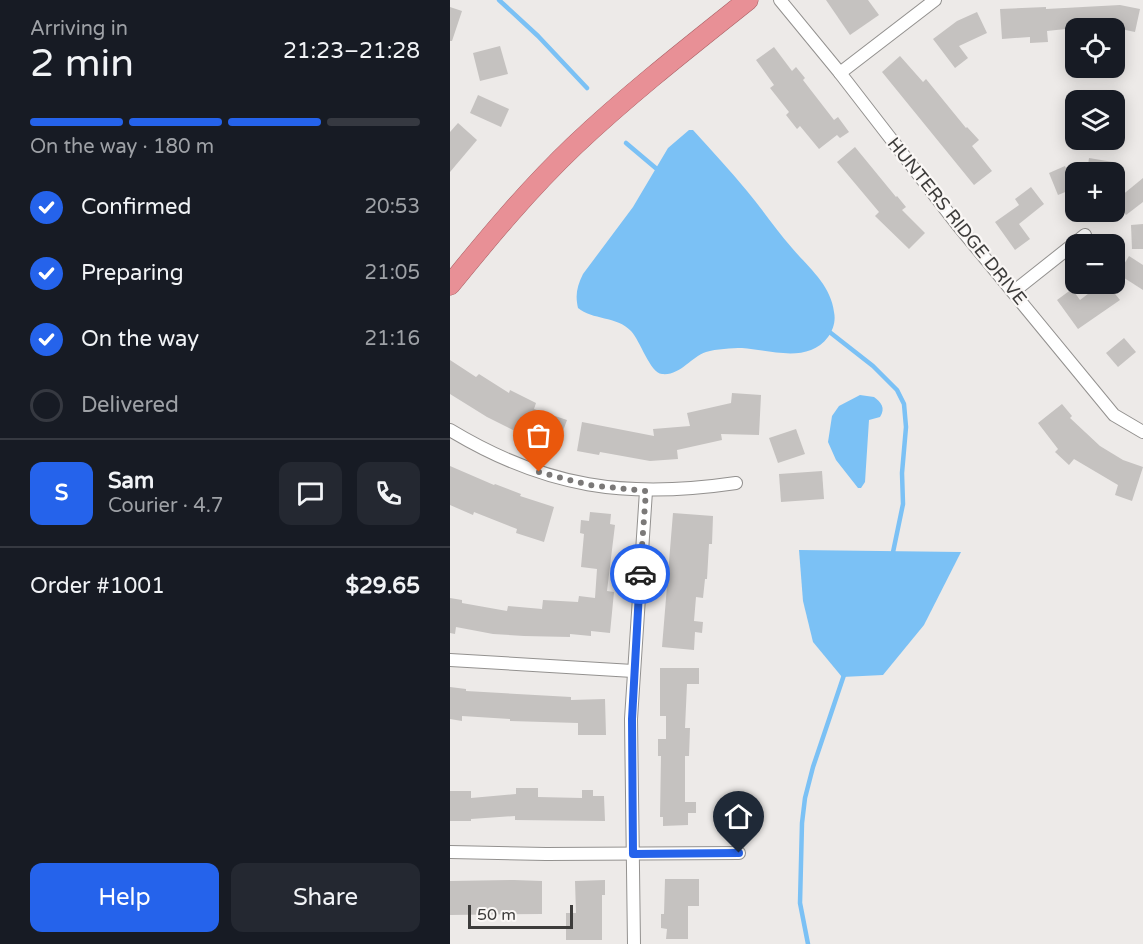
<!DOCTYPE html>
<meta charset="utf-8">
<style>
:root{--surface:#171b24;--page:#242831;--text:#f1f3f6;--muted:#9ea1a6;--line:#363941;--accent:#2563eb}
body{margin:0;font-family:"Varela Round",sans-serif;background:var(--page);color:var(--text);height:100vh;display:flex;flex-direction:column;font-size:22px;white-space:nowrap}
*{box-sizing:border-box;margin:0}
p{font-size:20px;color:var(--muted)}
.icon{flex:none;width:33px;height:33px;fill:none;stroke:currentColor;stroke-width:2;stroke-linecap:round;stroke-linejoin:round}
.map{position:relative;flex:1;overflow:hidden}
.side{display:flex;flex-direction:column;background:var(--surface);width:450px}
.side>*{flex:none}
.controls{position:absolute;left:615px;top:18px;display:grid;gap:12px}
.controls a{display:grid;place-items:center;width:60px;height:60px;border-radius:12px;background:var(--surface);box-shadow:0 3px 15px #0003;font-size:30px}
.scale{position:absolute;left:18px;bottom:15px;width:105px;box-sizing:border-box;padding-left:6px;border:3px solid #3d3c3b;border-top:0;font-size:16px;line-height:21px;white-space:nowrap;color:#3d3c3b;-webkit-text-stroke:4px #faf7f5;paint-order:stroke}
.pin{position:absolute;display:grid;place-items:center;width:51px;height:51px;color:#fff;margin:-62px -26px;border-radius:50% 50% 50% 0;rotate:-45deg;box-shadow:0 0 6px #0007}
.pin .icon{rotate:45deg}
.courier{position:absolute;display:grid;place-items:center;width:60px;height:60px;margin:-30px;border:4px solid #2563eb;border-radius:50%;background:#fff;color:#222;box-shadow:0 2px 8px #0007}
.headline em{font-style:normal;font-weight:600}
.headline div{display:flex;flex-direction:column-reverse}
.headline{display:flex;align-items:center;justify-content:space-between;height:102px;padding:0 30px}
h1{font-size:39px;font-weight:600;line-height:45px}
.bar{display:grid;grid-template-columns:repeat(4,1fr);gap:9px 6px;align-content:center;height:72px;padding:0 30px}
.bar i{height:8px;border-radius:4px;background:var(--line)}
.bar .active{background:var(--accent)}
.bar p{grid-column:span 4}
.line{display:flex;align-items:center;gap:15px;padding:0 30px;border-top:2px solid var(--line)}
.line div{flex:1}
.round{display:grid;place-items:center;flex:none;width:63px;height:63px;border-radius:12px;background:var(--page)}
ol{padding:0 30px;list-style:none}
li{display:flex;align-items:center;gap:18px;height:66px}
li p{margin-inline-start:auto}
li .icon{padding:6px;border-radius:50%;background:var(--accent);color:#fff;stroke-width:4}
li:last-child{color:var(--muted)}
li i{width:33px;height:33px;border:3px solid var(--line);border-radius:50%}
.action{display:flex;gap:12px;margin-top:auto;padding:12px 30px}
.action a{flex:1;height:69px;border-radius:12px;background:var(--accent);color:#fff;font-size:24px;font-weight:600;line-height:69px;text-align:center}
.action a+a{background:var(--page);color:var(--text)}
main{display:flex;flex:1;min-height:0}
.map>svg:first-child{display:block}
.water{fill:#7bc1f5}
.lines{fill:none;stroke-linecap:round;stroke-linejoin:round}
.stream{stroke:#7bc1f5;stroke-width:4.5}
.building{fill:#c5c2c0}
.minor-casing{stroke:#93918f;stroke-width:14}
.trunk-casing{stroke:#a96065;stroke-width:21}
.minor{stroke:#fff;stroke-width:12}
.trunk{stroke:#e89096;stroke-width:20}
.done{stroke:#7b7978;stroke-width:6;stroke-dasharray:0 10.8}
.route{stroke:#2563eb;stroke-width:8}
.labels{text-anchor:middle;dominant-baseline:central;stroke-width:4.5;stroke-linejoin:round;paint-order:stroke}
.street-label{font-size:18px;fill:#3d3c3b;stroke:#faf7f5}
</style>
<main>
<section class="side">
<div class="headline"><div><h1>2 min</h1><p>Arriving in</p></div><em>21:23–21:28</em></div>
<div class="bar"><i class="active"></i><i class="active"></i><i class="active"></i><i></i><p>On the way · 180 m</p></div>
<ol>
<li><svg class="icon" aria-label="check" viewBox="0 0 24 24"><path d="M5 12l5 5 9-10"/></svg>Confirmed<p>20:53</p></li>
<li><svg class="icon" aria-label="check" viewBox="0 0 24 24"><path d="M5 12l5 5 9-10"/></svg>Preparing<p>21:05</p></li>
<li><svg class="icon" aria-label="check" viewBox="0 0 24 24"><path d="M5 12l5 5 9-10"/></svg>On the way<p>21:16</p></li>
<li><i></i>Delivered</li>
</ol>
<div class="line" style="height:108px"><b class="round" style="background:var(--accent);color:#fff">S</b><div><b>Sam</b><p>Courier · 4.7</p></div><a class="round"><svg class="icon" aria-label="chat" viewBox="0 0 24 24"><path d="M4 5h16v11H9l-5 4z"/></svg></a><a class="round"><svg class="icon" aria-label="phone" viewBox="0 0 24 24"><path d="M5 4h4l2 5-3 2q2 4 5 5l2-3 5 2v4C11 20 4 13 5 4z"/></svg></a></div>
<div class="line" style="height:78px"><div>Order #1001</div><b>$29.65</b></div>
<div class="action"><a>Help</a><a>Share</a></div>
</section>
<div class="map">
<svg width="693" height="944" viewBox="0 0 693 944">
<rect width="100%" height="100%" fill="#edeae8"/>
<g class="water">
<path d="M 239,130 L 243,130 C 261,150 280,170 297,191 C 313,210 326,230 342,248 C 358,267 381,285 384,312 C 386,321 383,330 378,337 C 358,364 320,350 292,348 C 282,348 266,349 256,352 C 241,357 230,376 212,374 C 200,373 190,340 181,331 C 167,316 142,320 128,308 C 125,295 127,286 133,274 L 183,207 L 218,148 Z"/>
<path d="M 410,395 L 424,397 C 431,402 436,408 430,417 L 419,420 L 415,482 L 411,488 L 408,488 L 386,460 L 378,442 L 382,416 L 389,406 Z"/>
<path d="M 349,550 L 511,552 L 474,625 L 433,675 L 392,677 L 363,642 L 353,601 Z"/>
</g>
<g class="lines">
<g class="stream">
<path d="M 49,0 L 88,36 L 137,88"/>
<path d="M 176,143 L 208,170"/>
<path d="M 377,330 L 423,366 L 447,390 L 454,404 L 456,427 L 452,473 L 453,504 L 442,557"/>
<path d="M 358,944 L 350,903 L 352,823 L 355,798 L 363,767 L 395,672"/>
</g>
</g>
<g class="building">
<path d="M 376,0 L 418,0 L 429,15 L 400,35 Z"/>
<path d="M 670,5 L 690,9 L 685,32 L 666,28 L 625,28 L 597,31 L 598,42 L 580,43 L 580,37 L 552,39 L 550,9 L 596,7 L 596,9 Z"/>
<path d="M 0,7 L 12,11 L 2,41 L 0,41 Z"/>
<path d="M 527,12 L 537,33 L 509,46 L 518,58 L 505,68 L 483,39 L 507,21 Z"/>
<path d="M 50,46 L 58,74 L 30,81 L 23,53 Z"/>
<path d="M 324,47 L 342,71 L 346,67 L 355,78 L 353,80 L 384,120 L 388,117 L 399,132 L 390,138 L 387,135 L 369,149 L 350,126 L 347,129 L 336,115 L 339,112 L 320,88 L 324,85 L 306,60 Z"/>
<path d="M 450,56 L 473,82 L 476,79 L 516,128 L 517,127 L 529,140 L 522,146 L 542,171 L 524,185 L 432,72 Z"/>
<path d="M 28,95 L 59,109 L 51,127 L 20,113 Z"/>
<path d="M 8,123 L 27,140 L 0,172 L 0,132 Z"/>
<path d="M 405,147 L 446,197 L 447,196 L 456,207 L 452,210 L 475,233 L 459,249 L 425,216 L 429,212 L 387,162 Z"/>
<path d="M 639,158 L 663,162 L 662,172 L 637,172 Z"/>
<path d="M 615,166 L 625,188 L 608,195 L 599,173 Z"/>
<path d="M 693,178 L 693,202 L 676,215 L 665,201 Z"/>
<path d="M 581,187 L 594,204 L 569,224 L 580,239 L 565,250 L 545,222 L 569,205 L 565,199 Z"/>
<path d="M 693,224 L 693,249 L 682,249 L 681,225 Z"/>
<path d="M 679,256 L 693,265 L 693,290 L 668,274 Z"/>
<path d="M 651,284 L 657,284 L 670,300 L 628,329 L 607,300 L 622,289 L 630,300 Z"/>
<path d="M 674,338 L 686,352 L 668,367 L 656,353 Z"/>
<path d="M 0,360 L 26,377 L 29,374 L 59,393 L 60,390 L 86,403 L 84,409 L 117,420 L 107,447 L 73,435 L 37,417 L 0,394 Z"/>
<path d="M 282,393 L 311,395 L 309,435 L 271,434 L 272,440 L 227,450 L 228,459 L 200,461 L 150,452 L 149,455 L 127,451 L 132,422 L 204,436 L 203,429 L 240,426 L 237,413 L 281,403 Z"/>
<path d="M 612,404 L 622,416 L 620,418 L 650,446 L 673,460 L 693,467 L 682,501 L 665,495 L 668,485 L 624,459 L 619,465 L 605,452 L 608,449 L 588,423 Z"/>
<path d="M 346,429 L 355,454 L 328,463 L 319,438 Z"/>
<path d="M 0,466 L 44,485 L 45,484 L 71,494 L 70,496 L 104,507 L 94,542 L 66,533 L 67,529 L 24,512 L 23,515 L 0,505 Z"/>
<path d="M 372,471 L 374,499 L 331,502 L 329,474 Z"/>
<path d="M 140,512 L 161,514 L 160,524 L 165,525 L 157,591 L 164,592 L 160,633 L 141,631 L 141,636 L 120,634 L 120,637 L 74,636 L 43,634 L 6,627 L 5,634 L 0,633 L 0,598 L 12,600 L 12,603 L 57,611 L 58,606 L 92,609 L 93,600 L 128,602 L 129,596 L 145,598 L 147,569 L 131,567 L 134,534 L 130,533 L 131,520 L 139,521 Z"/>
<path d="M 223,513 L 263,516 L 262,544 L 259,544 L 257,579 L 255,579 L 253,598 L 246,597 L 244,621 L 253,622 L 252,633 L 245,632 L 244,650 L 212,647 Z"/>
<path d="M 210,668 L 249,668 L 249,684 L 237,684 L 235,728 L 240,728 L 239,756 L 235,756 L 235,802 L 246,802 L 246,813 L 238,813 L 238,825 L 213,826 L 213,817 L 210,817 L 211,756 L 208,756 L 208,739 L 216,739 L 216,716 L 210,716 Z"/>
<path d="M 0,687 L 16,689 L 16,691 L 121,697 L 121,700 L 155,699 L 156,735 L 128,735 L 128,723 L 60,721 L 60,719 L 12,716 L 12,721 L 0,719 Z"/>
<path d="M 66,788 L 88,788 L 88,797 L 132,798 L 132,790 L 143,790 L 143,796 L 154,796 L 155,821 L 65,820 L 65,816 L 21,819 L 21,821 L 0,821 L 0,791 L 21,791 L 21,798 L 66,794 Z"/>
<path d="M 215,879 L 249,879 L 249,906 L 238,906 L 238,939 L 216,939 L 217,929 L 211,928 L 211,914 L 214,914 Z"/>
<path d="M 64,880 L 92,881 L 92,914 L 0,915 L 0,881 Z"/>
<path d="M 155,880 L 155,895 L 152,895 L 152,940 L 116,940 L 116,913 L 126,913 L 125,881 Z"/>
</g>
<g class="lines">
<defs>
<g id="minor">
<path d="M 330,0 L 390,73 L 506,223 L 664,415 L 693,432"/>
<path d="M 390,73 L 485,0"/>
<path d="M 563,292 L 635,235"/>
<path d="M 0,430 C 96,488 177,499 286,483"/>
<path d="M 0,660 L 183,671"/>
<path d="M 0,852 L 96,854 L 289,853"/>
<path d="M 184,944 L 181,719 L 196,491"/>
</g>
<path id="trunk" d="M 0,285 C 39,237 79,189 124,146 C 179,94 239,47 298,0"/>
</defs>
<use href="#minor" class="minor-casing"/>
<use href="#trunk" class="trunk-casing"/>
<use href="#minor" class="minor"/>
<use href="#trunk" class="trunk"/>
</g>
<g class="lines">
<path class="done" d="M 89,472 L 139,485 L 196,491 L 190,574"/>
<path class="route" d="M 190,574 L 182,719 L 183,854 L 289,853"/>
</g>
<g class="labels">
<g class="street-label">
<text transform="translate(507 221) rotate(51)">HUNTERS RIDGE DRIVE</text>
</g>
</g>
</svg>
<div class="controls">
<a><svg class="icon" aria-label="locate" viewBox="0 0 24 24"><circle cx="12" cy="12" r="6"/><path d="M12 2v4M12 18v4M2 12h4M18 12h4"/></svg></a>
<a><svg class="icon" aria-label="layers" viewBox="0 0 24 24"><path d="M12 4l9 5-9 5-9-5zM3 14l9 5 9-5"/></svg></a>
<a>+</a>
<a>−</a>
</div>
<div class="scale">50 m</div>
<div class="pin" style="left:89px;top:472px;background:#ea580c"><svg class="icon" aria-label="bag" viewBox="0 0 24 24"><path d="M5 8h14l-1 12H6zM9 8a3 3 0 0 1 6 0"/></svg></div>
<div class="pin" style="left:289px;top:853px;background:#1f2937"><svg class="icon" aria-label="home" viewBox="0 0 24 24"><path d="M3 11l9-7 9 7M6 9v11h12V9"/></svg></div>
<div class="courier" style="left:190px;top:574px"><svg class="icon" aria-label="car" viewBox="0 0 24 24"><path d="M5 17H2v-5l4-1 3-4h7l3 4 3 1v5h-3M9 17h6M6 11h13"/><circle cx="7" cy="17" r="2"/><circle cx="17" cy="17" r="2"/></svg></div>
</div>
</main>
